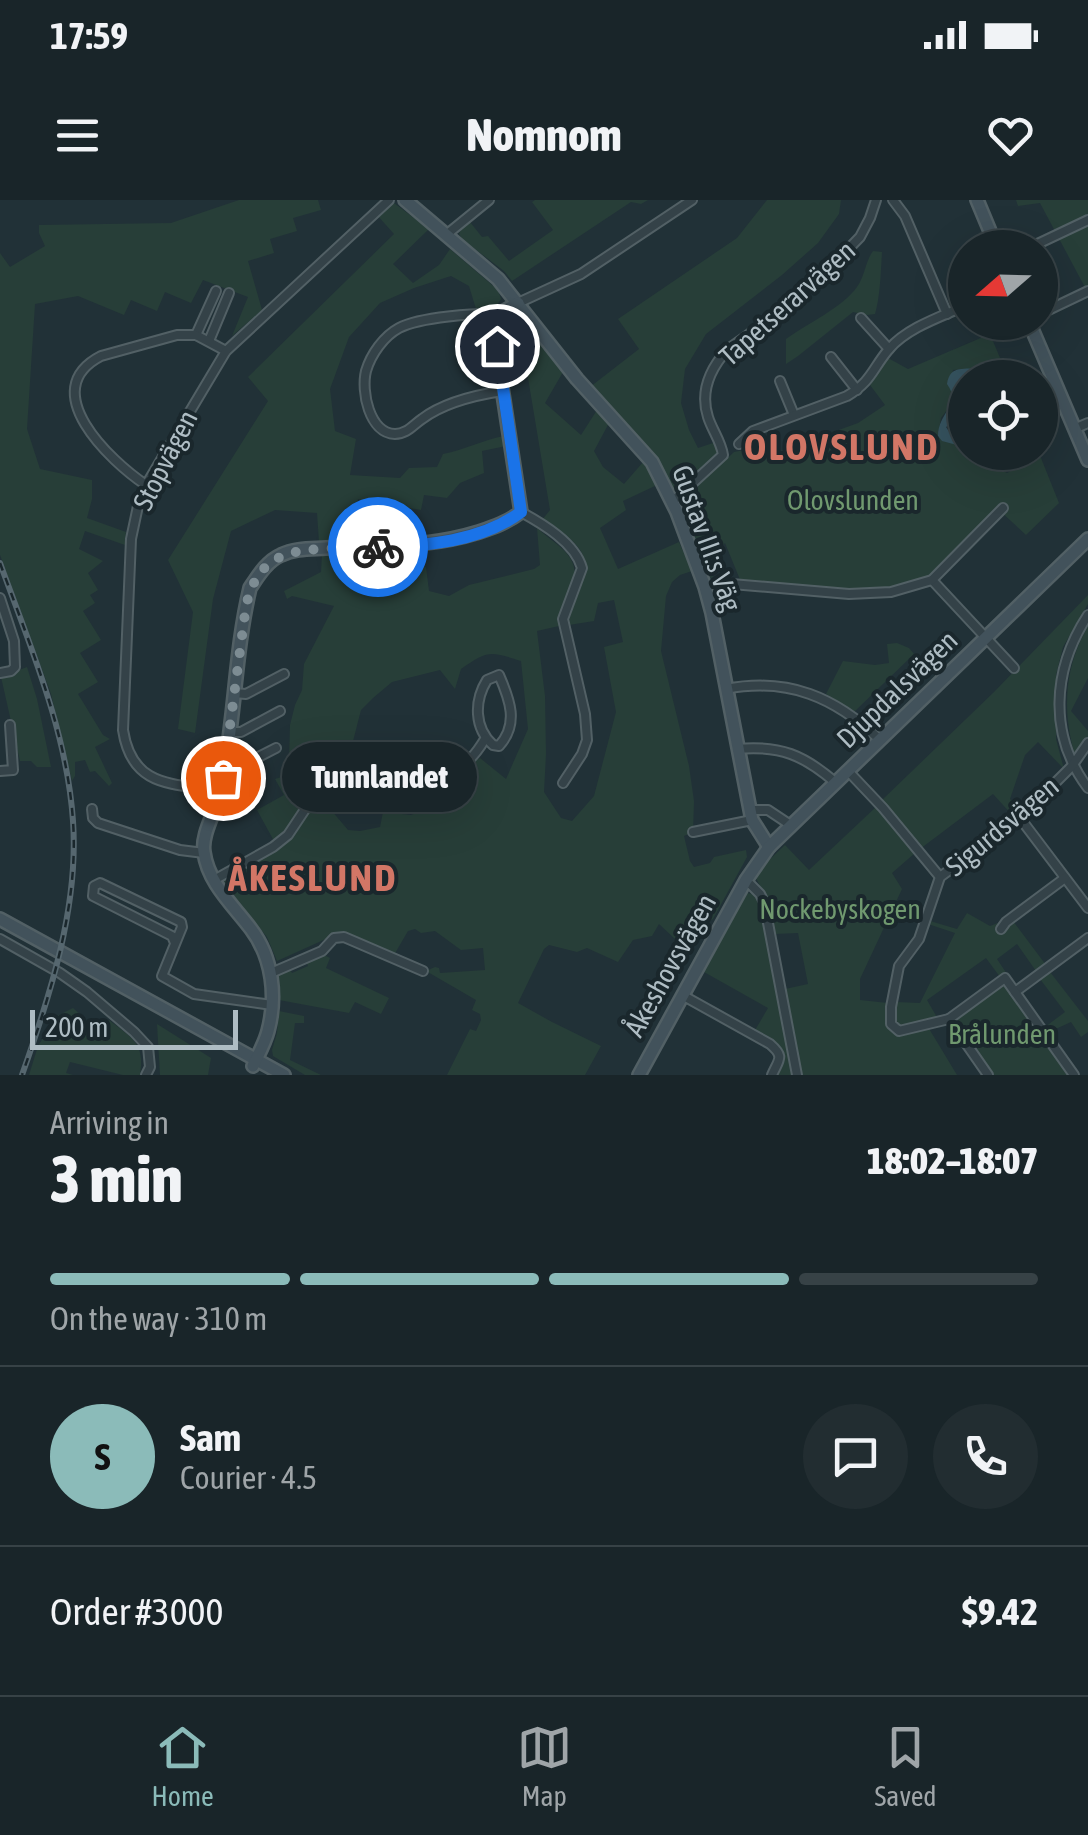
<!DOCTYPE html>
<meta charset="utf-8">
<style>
:root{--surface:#192529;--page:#222d31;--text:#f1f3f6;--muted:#9fa5a8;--line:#374246;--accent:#8bbbb9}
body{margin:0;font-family:"Asap Condensed",sans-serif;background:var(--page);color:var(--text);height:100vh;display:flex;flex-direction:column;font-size:38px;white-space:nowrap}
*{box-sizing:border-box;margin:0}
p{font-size:32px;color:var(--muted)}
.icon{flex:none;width:55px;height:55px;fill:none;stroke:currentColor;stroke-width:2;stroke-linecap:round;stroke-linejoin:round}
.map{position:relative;height:875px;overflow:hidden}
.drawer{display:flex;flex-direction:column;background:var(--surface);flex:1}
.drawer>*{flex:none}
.needle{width:65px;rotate:250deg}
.fabs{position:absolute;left:948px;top:30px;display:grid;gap:20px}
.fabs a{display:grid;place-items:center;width:110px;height:110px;border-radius:50%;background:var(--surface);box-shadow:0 10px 40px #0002,0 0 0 2px var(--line);font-size:50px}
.scale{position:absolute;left:30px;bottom:25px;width:208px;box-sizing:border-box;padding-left:10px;border:5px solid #afbdc4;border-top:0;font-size:28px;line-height:35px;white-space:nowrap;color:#afbdc4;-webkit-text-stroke:8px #1a272c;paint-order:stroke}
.pin{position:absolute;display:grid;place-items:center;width:85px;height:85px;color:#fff;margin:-42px;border:5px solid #fff;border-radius:50%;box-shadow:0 2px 10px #0007}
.courier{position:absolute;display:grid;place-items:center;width:100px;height:100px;margin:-50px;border:8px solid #1a73e8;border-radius:50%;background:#fff;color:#222;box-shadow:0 2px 12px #0007}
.bubble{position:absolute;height:70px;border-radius:35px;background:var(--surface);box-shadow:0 10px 40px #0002,0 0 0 2px var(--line);font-size:32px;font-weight:800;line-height:70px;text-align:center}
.overview em{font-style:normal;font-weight:800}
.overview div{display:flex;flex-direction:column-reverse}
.overview{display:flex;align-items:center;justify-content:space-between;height:170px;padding:0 50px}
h1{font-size:65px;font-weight:800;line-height:75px}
.bar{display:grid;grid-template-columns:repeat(4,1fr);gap:15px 10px;align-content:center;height:120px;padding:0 50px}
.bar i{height:12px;border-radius:8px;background:var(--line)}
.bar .selected{background:var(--accent)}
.bar p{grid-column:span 4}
.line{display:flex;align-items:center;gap:25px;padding:0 50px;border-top:2px solid var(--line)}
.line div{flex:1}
.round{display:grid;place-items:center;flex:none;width:105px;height:105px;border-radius:52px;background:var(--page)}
.status{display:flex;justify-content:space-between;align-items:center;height:70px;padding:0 50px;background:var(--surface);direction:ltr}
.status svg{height:28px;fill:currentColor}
header{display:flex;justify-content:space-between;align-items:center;height:130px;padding:0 50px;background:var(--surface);font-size:45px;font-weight:800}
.dock{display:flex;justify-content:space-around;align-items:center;height:140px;border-top:2px solid var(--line);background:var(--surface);font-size:28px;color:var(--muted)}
.dock a{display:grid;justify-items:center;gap:5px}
.dock .selected{color:var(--accent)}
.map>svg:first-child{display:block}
.green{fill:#273e38}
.water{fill:#35525e}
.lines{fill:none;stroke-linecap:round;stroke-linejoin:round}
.street-casing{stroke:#526065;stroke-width:12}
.secondary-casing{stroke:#526065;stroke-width:16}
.street{stroke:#344248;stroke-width:8}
.secondary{stroke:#42525b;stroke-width:11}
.rail-casing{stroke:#56676f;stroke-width:6}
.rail{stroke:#1a272c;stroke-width:2.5;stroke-dasharray:8;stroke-linecap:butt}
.done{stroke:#7d8c93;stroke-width:10;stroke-dasharray:0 18}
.route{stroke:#1a73e8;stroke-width:12}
.labels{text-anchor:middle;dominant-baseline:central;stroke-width:8;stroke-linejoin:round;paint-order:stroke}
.street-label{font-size:28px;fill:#afbdc4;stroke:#1a272c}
.park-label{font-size:28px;fill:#70996f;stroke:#1a272c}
.district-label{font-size:38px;font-weight:bold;letter-spacing:2.5px;fill:#d27666;stroke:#1a272c}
</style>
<div class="status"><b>17:59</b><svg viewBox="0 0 49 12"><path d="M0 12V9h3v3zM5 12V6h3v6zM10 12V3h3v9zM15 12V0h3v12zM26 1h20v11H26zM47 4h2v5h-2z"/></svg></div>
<header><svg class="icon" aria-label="menu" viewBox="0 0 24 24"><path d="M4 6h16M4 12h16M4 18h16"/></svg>Nomnom<svg class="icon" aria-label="heart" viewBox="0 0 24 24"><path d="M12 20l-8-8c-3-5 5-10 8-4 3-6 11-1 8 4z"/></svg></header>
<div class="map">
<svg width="1088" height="875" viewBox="0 0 1088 875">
<rect width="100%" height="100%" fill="#213137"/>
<g class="green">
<path d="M 239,0 L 318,0 L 321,10 L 293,18 L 297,31 L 270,39 L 274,53 L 248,61 L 262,110 L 232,136 L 248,97 L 203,80 L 191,103 L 165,92 L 157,111 L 131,100 L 124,115 L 78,96 L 35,104 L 27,229 L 40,269 L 92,280 L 92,299 L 87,318 L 126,332 L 125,345 L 85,331 L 79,349 L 103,361 L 88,373 L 98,390 L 90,395 L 95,403 L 83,411 L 101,440 L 80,453 L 98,482 L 78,494 L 103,535 L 110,539 L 95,547 L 112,583 L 109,586 L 95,571 L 90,572 L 85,560 L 75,562 L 75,576 L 72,581 L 51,494 L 0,355 L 0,53 L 10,67 L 45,46 L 39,33 L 39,25 L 171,23 Z"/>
<path d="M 535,0 L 648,0 L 641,4 L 631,2 L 512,81 L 504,71 L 463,40 L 459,34 L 461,29 L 470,22 L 482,37 L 488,36 L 509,61 L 553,30 L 532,2 Z"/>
<path d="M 767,0 L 841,0 L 839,14 L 818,43 L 782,75 L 706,134 L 685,169 L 681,203 L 689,230 L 698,248 L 716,242 L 723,255 L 676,292 L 671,290 L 657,260 L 648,247 L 590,187 L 639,149 L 618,119 L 737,38 Z"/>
<path d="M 1016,0 L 1088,0 L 1088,93 L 1040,3 L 1018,6 Z"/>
<path d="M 394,3 L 429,29 L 393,64 L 413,83 L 439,65 L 450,49 L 498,90 L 501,99 L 497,105 L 476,109 L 469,86 L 451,76 L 414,88 L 380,103 L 349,137 L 330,189 L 335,231 L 356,239 L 350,275 L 400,278 L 409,268 L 437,267 L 443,254 C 465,250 482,240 504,236 L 506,246 L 482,251 L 484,273 L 460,283 L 447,298 L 424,295 L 421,310 L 358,299 L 351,341 L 319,342 L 317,313 L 275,310 L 231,331 L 213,399 L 195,533 L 178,529 L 193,412 L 168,360 L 268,201 L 248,177 L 394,34 L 377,15 L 389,4 Z"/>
<path d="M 873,51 L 882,52 C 881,70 880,98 875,114 L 867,115 L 853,112 L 798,156 L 786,164 L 786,139 C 807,124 843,107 857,87 C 865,76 865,62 873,51 Z"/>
<path d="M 515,117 L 533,131 L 563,172 L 545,203 L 581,235 L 597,210 L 609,223 L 594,251 L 603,267 L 624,284 L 644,261 L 657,285 L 623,301 L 626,310 L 600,328 L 618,369 L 679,342 L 692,371 L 680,375 L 672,382 L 666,396 L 661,451 L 689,566 L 694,601 L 693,632 L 684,636 L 690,661 L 694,667 L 710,663 L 714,657 L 746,650 L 747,657 L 713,719 L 679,740 L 675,739 L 659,724 L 652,736 L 633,740 L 618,762 L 587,748 L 577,752 L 549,745 L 544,749 L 518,803 L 552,822 L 601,846 L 585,875 L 447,875 L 470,829 L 476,831 L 481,820 L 480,814 L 472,810 L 476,800 L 426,771 L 435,767 L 439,768 L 440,773 L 485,770 L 483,748 L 461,750 L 435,731 L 421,733 L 415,729 L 408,731 L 394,755 L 380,748 L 339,733 L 277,761 L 267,737 L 223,685 L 223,681 L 227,678 L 267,655 L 290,637 L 320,597 L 348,630 L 360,631 L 380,627 L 383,612 L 411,615 L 437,605 L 441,579 L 445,569 C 460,570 468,567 480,558 L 506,579 L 528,529 L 521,461 C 490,451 488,450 461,469 L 455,489 L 440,470 L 392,482 L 373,498 L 361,510 L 352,545 L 353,552 L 340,554 L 333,560 L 285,632 L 274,641 L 257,610 L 284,595 L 275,579 L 291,574 L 289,561 L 290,525 L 295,505 L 302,490 L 304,464 L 334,406 L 292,396 L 287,399 L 284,391 L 321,372 L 322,354 L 389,352 L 390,369 L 426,367 L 429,391 L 449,396 L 469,385 L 534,369 L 540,365 L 537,328 C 562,350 586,358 569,395 C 564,406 559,413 559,426 L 537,431 L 545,496 L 546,554 L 544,592 L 561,618 L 572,621 L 594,596 L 616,512 L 604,447 L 623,442 L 614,400 L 598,403 L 594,421 L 569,425 C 569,414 574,405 578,395 C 596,351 577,343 542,320 L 550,310 L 524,154 L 503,127 Z"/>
<path d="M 990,134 L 1008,177 L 992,177 L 990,171 L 981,168 L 953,170 L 951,188 L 954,194 L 953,202 L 941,218 L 938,236 L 963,243 L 965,240 L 965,252 L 993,253 L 997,268 L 1007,273 L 1011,271 L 1016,258 L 1014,253 L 1039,253 L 1059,303 L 1026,335 L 999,310 C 978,331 956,356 931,374 C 886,405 794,383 741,382 L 725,343 L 715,353 L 707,356 L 713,377 L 710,378 L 681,306 L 682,301 L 734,252 L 744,250 L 752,237 L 758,232 L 767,256 L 858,223 L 885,205 L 870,185 L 888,158 L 908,169 Z"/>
<path d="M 1088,395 L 1088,404 L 1063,447 L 1056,475 L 1056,539 L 1064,569 L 1038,542 L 1025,555 L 1010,599 L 1021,613 L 1014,617 L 993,594 L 920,649 L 881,601 L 994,492 Z"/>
<path d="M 1088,426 L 1088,478 L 1071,511 L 1088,531 L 1088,537 L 1077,554 L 1074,552 C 1062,508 1065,466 1088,426 Z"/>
<path d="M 897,443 L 909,448 L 914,454 L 854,512 L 826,494 L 843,461 L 875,465 L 889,463 L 887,444 Z"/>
<path d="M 27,467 L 37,499 L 51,567 L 37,567 L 31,561 L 20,561 L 1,477 Z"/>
<path d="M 877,606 L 915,653 L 892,673 L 902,689 L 860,779 L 860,800 L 888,803 C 888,816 884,827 897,834 L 928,827 L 957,875 L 800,875 L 785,789 L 808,784 L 798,733 L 775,734 L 767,700 L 756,678 L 767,662 L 785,645 L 809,670 Z"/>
<path d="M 747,693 L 753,694 L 760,704 L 793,875 L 776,875 L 783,856 L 781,850 L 754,832 L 768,808 L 704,772 Z"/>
<path d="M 967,713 L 990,726 L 1003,721 L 1009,727 L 1013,721 L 1046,765 L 1036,771 L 1017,744 L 997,759 L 1007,774 L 1000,777 L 986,758 L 927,800 L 938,819 L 902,826 C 892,820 895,812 896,802 L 920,803 L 955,733 L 928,724 L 930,721 L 957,729 Z"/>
<path d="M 322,754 L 330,758 L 326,768 L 389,798 L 381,814 L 355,802 L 349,813 L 279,800 L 279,774 L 289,768 L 292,773 L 308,766 L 306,761 Z"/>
<path d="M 1050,772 L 1088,821 L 1088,832 L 1081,837 L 1071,822 L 1049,832 L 1045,827 L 1065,812 L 1040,779 Z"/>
<path d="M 1003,785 L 1005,785 L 1068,875 L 993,875 L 956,822 L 957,818 Z"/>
<path d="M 73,808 L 96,829 L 109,820 C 133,839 145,843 140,875 L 123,875 L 70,862 L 66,873 L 73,875 L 29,875 L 38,846 L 46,833 L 57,831 L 57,816 Z"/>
<path d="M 279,811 L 304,816 L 304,823 L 295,823 L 290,860 L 321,875 L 305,875 L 273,856 L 272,850 L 277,833 Z"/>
<path d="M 157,824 L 211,858 L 208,875 L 160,875 Z"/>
</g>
<path class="water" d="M 981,168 L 991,171 L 992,177 L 965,178 L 965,225 L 953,222 L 946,227 L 952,236 L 961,233 L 965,229 L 965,240 L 957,245 L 942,241 L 938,236 C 938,213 962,204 947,184 C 950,164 965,170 981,168 Z"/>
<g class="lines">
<defs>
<g id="street">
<path d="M 893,0 L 905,16 L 947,114"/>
<path d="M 446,35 L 489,0"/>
<path d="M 1029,48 L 1088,20"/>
<path d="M 518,103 L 581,74 L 692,0"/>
<path d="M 499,114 C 476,113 420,117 399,128 C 384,136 371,154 366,171 C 361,191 369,233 395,234 C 407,234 413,225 422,219 C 443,203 476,195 502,191"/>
<path d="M 1040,114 L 1088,91"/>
<path d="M 861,118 L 889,149"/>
<path d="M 196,135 L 216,91"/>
<path d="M 209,141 L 229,93"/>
<path d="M 831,157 L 857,190"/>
<path d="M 780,181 L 794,215"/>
<path d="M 1074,229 L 1088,223"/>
<path d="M 739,244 L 753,231 L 847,196 C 872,181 872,169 889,149 C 907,128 940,117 965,106"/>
<path d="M 146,285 C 110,261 35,190 101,156 L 177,135 L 196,135 L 226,151"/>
<path d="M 672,302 L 723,255 C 721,241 712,230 708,217 C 700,192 710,169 727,150 L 796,101 L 832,66 L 860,37 L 870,18 L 876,0"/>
<path d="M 521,312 C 543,324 575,343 582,368 L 563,419 L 585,514 L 587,540 L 582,554 L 563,583"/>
<path d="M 932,380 L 1014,468"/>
<path d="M 705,387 L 720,383 L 849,394 L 891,392 L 932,380 L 1003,308"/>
<path d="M 0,398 L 14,441 L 15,467 L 11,471 L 0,473"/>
<path d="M 1088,415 C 1052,470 1048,535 1088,588"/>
<path d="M 499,475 C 510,500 519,524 499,546 L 493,545 C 474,528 474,501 487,480 Z"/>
<path d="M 726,489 C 788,477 835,497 880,540"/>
<path d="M 234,493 L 246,494 L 284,474"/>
<path d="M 236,532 L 241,532 L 280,511"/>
<path d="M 737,549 C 780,545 804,555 836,583"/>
<path d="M 0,571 L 13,570 L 10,525"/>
<path d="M 231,571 L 276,548"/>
<path d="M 848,571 L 883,608 L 940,677"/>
<path d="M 221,591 C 174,583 132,589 123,530 L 131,339 L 138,306 L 146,285 L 226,151 L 389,0"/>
<path d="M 92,609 L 93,618 L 98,623 L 180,650 L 204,653"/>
<path d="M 750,610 L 768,610 L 792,626"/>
<path d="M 1020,618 L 1088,708"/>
<path d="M 693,632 L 752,620"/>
<path d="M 214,680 L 273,647 L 288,635 L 336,563 C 351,555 389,545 406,548 C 445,557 455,589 485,539"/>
<path d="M 746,680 L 760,694 L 764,702 L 797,875"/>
<path d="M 1001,729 L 1006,722 L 1065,678"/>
<path d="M 0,739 L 60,773 L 87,792 L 134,832 L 148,847 L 150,867 L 146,875"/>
<path d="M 175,743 L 172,736 L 93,696 L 94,686 L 100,683 L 181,722 L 182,727 L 162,776 L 194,794 L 272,805"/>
<path d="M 271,773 L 322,751 L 334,738 L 344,737 L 423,771"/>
<path d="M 1015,792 L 1088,738"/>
<path d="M 682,795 L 770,844 C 785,857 779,859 772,875"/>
<path d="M 949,819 L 899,831 L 891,824 L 891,807 L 899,766 L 919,739 L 940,677 L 1020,618 L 1072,566 L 1088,543"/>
<path d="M 988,875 L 949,819 L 1005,778 L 1074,875"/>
</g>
<g id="secondary">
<path d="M 405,0 L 498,79 L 577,179 L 652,262 L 677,312 L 705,387 L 712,413 L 752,620 L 769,647"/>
<path d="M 977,0 L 997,48"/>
<path d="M 1029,122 L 1088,260"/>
<path d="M 0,719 L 284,875"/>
<path d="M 253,866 C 258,855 265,843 268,831 C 277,797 273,758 251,729 C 233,705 208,683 204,652 C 201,634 216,611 220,593 C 235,526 234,455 250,388 C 258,376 267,361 281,355 C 295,348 311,349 326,348 C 383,344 424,349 479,332 C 494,327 508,322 521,312 L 499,168 L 497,146 L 499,114 L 518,103"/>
<path d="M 639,875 L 746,680 L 769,647 L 1088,339"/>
</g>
</defs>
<use href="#street" class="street-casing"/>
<use href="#secondary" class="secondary-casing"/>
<use href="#street" class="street"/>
<use href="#secondary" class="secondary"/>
<defs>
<path id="rail" d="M 0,363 C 30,446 67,531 73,621 C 79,706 50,796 22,875"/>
</defs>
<use href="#rail" class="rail-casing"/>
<use href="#rail" class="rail"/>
</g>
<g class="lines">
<path class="done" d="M 223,578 L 246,406 C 256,362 280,351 321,349 C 340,348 359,346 378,347"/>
<path class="route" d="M 378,347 C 425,346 481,342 521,312 L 497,146"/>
</g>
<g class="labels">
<g class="street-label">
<text transform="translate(787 103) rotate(-42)">Tapetserarvägen</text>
<text transform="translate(165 260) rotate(-63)">Stopvägen</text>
<text transform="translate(707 338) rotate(70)">Gustav III:s Väg</text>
<text transform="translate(897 489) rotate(-44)">Djupdalsvägen</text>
<text transform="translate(1002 626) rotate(-40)">Sigurdsvägen</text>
<text transform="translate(670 765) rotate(-61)">Åkeshovsvägen</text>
</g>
<g class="park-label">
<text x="853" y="300">Olovslunden</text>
<text x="840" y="709">Nockebyskogen</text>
<text x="1002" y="834">Brålunden</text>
</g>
<g class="district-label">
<text x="842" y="246">OLOVSLUND</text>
<text x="313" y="677">ÅKESLUND</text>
</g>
</g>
</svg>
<div class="fabs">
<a><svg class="needle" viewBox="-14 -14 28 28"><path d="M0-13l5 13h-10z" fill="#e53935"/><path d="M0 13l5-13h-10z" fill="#9fa5a8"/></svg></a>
<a><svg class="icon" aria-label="locate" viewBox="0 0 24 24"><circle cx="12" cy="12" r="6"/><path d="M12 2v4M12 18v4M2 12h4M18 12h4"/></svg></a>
</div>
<div class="scale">200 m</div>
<div class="pin" style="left:223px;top:578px;background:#ea580c"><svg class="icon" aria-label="bag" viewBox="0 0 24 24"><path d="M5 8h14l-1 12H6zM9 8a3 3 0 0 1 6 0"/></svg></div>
<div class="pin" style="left:497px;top:146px;background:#1f2937"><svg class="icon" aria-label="home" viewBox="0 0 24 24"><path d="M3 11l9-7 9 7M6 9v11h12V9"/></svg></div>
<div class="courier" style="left:378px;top:347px"><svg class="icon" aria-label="bike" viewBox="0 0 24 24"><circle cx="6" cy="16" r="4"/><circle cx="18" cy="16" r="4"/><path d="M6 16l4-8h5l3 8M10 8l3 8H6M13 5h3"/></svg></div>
<div class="bubble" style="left:282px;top:542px;width:195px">Tunnlandet</div>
</div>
<section class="drawer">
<div class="overview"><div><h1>3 min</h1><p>Arriving in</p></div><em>18:02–18:07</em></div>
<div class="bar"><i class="selected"></i><i class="selected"></i><i class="selected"></i><i></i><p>On the way · 310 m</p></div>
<div class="line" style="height:180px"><b class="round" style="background:var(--accent);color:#111">S</b><div><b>Sam</b><p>Courier · 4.5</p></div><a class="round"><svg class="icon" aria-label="chat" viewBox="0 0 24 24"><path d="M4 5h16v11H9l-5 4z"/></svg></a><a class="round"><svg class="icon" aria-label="phone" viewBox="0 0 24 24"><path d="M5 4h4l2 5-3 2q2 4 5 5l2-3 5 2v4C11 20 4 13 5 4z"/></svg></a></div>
<div class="line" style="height:130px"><div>Order #3000</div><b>$9.42</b></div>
</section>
<nav class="dock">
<a class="selected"><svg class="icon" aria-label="home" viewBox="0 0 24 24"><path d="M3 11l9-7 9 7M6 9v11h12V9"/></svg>Home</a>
<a><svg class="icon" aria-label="map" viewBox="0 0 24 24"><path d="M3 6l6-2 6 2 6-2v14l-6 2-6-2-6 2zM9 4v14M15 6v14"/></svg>Map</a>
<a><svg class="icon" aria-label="saved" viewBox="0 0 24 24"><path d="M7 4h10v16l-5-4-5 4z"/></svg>Saved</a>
</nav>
